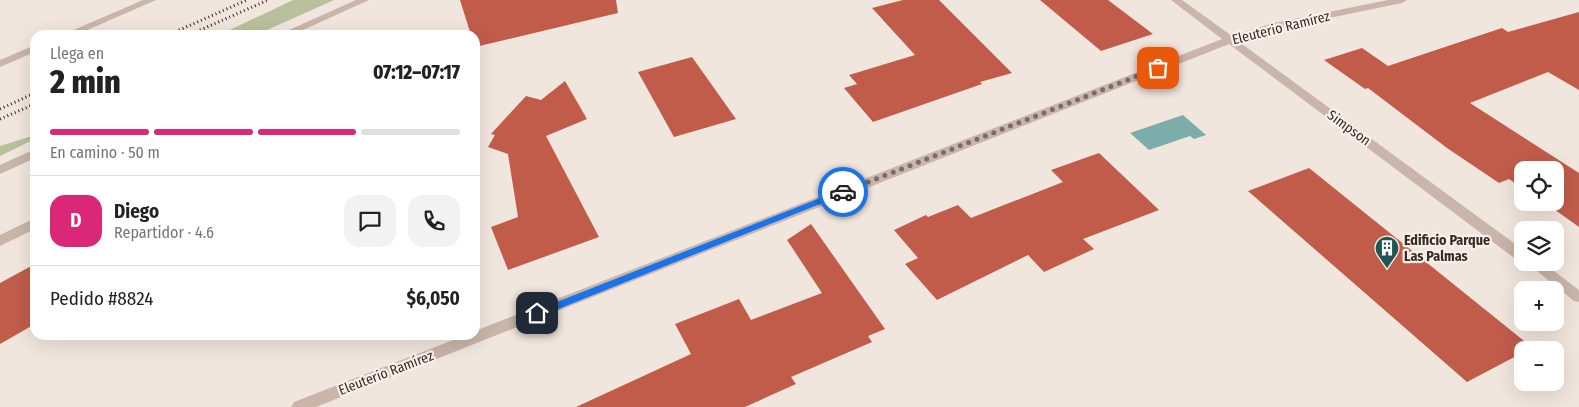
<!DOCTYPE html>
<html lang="es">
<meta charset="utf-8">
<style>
:root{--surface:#fff;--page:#f2f2f2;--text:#222;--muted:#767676;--line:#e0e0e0;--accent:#db2777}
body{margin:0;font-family:"Fira Sans Condensed",sans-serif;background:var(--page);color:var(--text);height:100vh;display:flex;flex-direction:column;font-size:19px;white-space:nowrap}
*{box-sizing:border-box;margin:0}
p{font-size:16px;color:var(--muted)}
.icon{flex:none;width:28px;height:28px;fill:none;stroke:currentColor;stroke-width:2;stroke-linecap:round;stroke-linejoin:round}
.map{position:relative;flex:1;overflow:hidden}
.side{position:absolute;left:30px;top:30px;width:450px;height:310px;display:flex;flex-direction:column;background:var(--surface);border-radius:15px;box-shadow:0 5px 20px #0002}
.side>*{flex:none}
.fabs{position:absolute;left:1514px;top:161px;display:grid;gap:10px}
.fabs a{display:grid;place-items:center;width:50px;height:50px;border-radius:10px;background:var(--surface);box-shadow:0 5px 20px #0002;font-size:25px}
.pin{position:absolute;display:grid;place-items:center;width:42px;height:42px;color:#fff;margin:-21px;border-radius:10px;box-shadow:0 2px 8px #0006}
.courier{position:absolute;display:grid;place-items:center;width:50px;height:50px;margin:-25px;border:4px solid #1a73e8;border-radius:50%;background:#fff;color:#222;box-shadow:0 1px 6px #0007}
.overview em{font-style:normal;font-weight:800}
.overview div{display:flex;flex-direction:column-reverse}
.overview{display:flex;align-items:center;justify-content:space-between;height:85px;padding:0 20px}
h1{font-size:32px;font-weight:800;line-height:38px}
.bar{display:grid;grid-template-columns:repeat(4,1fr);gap:8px 5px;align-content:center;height:60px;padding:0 20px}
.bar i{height:6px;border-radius:4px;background:var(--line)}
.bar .current{background:var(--accent)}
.bar p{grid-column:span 4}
.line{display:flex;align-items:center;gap:12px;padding:0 20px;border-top:1px solid var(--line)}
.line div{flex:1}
.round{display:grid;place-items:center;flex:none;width:52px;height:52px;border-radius:15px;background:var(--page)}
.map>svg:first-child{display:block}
.green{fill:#b8c09d}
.water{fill:#7dadab}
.building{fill:#c15c4b}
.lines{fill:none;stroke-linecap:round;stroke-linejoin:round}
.service{fill:#c9b5a9;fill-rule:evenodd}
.minor{fill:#c9b5a9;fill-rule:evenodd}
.tertiary{fill:#c9b5a9;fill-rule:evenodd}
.rail{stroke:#372c29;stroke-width:3;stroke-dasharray:1 3;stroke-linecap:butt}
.route{fill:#1a73e8}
.done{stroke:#786d68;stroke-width:5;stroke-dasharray:0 9}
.labels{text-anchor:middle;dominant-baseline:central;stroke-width:4.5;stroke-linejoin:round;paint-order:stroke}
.street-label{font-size:14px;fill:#372c29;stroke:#f9f0e9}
.poi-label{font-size:14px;font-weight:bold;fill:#372c29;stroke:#f9f0e9;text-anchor:start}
</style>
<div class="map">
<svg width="1579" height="407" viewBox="0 0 1579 407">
<rect width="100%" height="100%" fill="#f1e6dd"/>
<g class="green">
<path d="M 293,0 L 334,0 L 256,35 L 219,35 Z"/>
<path d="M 35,135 L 35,139 L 0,156 L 0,146 Z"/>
</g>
<path class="water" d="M 1183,115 L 1206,135 L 1194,139 L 1190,136 L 1149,150 L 1130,133 Z"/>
<g class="building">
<path d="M 460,0 L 616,0 L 618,13 L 475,47 L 475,35 L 471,35 Z"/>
<path d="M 903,0 L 939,0 L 1012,73 L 980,82 L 982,84 L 873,122 L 844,88 L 857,84 L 849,75 L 915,55 L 872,8 Z"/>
<path d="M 1040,0 L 1108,0 L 1153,34 L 1101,51 Z"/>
<path d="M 1579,12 L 1579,90 L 1548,72 L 1470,103 L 1579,173 L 1579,227 L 1544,202 L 1555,202 L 1555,170 L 1522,170 L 1522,188 L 1509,179 L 1499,183 L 1447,148 L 1368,88 L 1365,89 L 1324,60 L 1362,48 L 1388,66 L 1502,28 L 1508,32 Z"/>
<path d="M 692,57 L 736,119 L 674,137 L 638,72 Z"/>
<path d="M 565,81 L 587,119 L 546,136 L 599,237 L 508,270 L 491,227 L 518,217 L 508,154 L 488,147 L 495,135 L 491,134 L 526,96 L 541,100 Z"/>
<path d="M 1099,153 L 1159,210 L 1083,239 L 1094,249 L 1044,272 L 1028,255 L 937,300 L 905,264 L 918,258 L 894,230 L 926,215 L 928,217 L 958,205 L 971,218 L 1063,182 L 1051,170 Z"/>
<path d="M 1309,168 L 1533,348 L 1522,350 L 1522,353 L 1467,382 L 1248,191 Z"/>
<path d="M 811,224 L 885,329 L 868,336 L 872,342 L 791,377 L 796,384 L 745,407 L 576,407 L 691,354 L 675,324 L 739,299 L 751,320 L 822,293 L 787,240 Z"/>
<path d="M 35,264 L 35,324 L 0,344 L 0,283 Z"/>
</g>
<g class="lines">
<path class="service" d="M 35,218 L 35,229 L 0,246 L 0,235 Z"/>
<g class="minor">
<path d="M 143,0 L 156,0 L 76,35 L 62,35 Z"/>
<path d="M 1171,0 L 1182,0 L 1232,36 L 1274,23 L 1388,0 L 1407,0 L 1402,3 L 1276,29 L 1238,41 L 1522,249 L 1522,261 L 1517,260 L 1229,44 L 316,407 L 291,407 L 294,402 L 466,335 L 475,335 L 475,331 L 1222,39 Z"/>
<path d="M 35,45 L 35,52 L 0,67 L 0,60 Z"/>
<path d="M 1526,262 L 1542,262 L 1579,290 L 1579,302 L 1574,301 Z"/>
</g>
<g class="tertiary">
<path d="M 356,0 L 369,0 L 292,35 L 278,35 Z"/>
<path d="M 35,149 L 35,158 L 0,174 L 0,165 Z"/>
</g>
<g class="rail">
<path d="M 168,35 L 247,0"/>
<path d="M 189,35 L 268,0"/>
<path d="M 0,109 L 35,93"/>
<path d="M 0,119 L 35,104"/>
</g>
</g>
<path class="route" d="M 843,189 L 847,192 L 845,194 L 541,316 L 537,317 L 533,313 L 534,311 Z"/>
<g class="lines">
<path class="done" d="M 843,192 L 1158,68"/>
</g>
<defs>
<symbol id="building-pin" viewBox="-11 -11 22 30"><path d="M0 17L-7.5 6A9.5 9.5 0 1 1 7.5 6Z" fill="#205755" stroke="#f9f0e9"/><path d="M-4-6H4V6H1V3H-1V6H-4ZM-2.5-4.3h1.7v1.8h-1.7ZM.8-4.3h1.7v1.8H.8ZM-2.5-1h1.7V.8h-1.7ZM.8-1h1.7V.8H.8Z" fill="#fff"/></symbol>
</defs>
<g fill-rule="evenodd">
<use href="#building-pin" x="1373" y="234" width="28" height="38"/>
</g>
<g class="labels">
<g class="street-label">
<text transform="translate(1281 28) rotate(-14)">Eleuterio Ramírez</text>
<text transform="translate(1349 128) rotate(36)">Simpson</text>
<text transform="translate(386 373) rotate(-21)">Eleuterio Ramírez</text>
</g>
<g class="poi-label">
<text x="1404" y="240">Edificio Parque<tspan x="1404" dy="16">Las Palmas</tspan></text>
</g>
</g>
</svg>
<div class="fabs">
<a><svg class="icon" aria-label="locate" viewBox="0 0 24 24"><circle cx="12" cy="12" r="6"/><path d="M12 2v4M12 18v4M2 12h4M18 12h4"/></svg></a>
<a><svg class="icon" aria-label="layers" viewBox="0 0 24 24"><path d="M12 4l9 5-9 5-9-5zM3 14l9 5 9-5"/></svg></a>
<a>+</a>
<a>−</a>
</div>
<div class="pin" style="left:1158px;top:68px;background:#ea580c"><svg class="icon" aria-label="bag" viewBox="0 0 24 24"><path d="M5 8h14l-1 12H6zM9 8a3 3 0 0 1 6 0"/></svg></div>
<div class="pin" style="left:537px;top:313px;background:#1f2937"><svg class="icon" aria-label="home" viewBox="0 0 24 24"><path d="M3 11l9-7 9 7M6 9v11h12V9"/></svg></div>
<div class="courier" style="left:843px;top:192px"><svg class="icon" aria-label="car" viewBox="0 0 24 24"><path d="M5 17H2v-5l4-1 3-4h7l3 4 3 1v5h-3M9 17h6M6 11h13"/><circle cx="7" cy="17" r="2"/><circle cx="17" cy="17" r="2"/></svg></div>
<section class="side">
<div class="overview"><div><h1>2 min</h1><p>Llega en</p></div><em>07:12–07:17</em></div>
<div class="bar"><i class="current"></i><i class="current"></i><i class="current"></i><i></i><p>En camino · 50 m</p></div>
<div class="line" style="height:90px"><b class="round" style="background:var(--accent);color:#fff">D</b><div><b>Diego</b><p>Repartidor · 4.6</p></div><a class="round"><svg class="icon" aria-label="chat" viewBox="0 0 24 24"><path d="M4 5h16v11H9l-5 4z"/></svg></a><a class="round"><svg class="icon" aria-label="phone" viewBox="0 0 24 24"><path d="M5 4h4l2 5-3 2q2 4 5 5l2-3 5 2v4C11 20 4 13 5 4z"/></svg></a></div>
<div class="line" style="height:65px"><div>Pedido #8824</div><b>$6,050</b></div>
</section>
</div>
